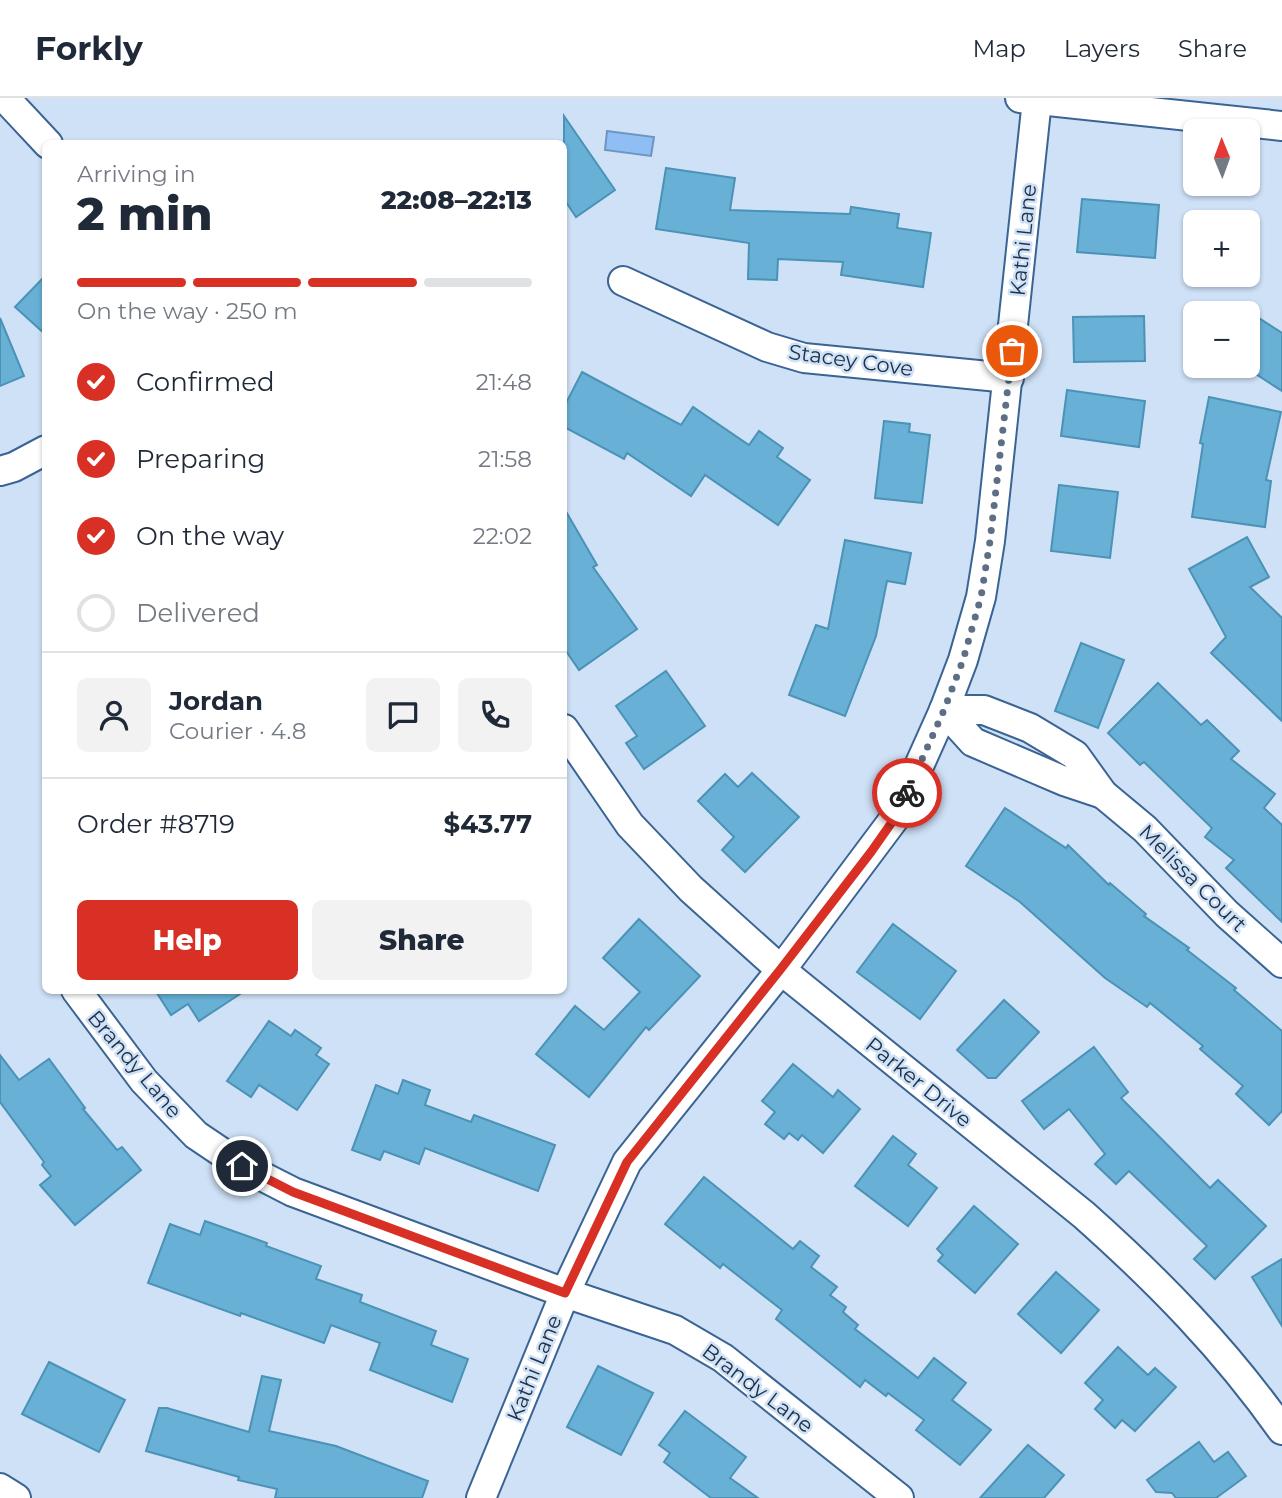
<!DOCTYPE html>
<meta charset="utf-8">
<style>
:root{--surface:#fff;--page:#f2f2f3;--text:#1f2937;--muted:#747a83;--line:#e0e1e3;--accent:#d93025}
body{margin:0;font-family:Montserrat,sans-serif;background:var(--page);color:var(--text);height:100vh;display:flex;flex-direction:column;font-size:26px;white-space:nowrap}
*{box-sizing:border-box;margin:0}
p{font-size:23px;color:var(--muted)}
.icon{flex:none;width:38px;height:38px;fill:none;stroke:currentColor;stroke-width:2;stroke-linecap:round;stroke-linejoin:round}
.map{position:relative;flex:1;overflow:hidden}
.panel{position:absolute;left:42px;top:42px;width:525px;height:854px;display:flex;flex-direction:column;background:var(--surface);border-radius:10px;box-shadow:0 2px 5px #0004}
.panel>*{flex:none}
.needle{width:46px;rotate:359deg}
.buttons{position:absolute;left:1183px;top:21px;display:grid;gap:14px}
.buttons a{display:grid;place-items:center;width:77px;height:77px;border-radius:10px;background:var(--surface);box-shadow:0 2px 5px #0004;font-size:35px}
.pin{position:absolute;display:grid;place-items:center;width:60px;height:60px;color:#fff;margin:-30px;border:4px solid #fff;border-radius:50%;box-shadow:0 2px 7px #0007}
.courier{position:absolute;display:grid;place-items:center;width:70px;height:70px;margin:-35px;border:5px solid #d93025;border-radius:50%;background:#fff;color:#222;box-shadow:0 2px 9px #0007}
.summary em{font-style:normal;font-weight:800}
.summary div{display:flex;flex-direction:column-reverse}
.summary{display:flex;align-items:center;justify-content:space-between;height:119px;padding:0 35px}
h1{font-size:46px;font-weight:800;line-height:52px}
.bar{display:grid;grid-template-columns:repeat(4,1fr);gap:10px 7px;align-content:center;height:84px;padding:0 35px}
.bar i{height:9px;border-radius:5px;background:var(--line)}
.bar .selected{background:var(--accent)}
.bar p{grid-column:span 4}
.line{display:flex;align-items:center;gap:18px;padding:0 35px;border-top:2px solid var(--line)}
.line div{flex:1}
.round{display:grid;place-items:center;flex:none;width:74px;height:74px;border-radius:10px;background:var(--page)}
ol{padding:0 35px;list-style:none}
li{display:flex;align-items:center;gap:21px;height:77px}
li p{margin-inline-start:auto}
li .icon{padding:7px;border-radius:50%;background:var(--accent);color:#fff;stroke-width:4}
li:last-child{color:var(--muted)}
li i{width:38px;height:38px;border:4px solid var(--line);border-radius:50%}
.primary-button{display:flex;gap:14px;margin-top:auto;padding:14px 35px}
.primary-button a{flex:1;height:80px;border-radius:10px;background:var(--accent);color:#fff;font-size:28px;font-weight:800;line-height:80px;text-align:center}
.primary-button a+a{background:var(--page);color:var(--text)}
header{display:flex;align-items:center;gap:42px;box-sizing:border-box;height:98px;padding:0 35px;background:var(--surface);border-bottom:2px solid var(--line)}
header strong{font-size:33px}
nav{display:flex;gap:38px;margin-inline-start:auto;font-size:24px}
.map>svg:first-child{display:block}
.water{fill:#8fbef4;stroke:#6e94c0;stroke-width:2}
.building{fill:#68b0d5;stroke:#4a92b6;stroke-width:2}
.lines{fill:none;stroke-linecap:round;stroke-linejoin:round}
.minor-casing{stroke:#3a6493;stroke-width:32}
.minor{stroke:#fff;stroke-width:28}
.done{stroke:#5d6f85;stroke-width:7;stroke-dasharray:0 12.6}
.route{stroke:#d93025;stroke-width:9}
.labels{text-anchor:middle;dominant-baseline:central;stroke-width:5;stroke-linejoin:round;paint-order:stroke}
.street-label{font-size:21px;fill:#203247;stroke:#cfe1f7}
</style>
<header>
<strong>Forkly</strong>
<nav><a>Map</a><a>Layers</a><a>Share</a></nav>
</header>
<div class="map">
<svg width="1282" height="1400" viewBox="0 0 1282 1400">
<rect width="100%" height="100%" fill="#cfe1f7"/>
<path class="water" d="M 607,33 L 654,39 L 651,58 L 605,52 Z"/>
<g class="building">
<path d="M 564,18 L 615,92 L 576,119 L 564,101 Z"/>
<path d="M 666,70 L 735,80 L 730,112 L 850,116 L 851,109 L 899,116 L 897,130 L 931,135 L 923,189 L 841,177 L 843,164 L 778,161 L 777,182 L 748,181 L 749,145 L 656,131 Z"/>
<path d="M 1082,101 L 1159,107 L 1155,160 L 1077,154 Z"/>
<path d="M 46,177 L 46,237 L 15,209 Z"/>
<path d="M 1248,213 L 1282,235 L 1282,293 L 1248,271 Z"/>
<path d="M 1144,218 L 1145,263 L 1074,264 L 1073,219 Z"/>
<path d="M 0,220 L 24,278 L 0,288 Z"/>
<path d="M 582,274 L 681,327 L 693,309 L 749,347 L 759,333 L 783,350 L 777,359 L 810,382 L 778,427 L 705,377 L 691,398 L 627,355 L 624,361 L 564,329 L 564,309 Z"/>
<path d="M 1067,292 L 1145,303 L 1139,349 L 1061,338 Z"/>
<path d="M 1209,299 L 1281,314 L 1266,382 L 1271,383 L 1265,429 L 1192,419 L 1203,346 L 1200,345 Z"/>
<path d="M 884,323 L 910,326 L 909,334 L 930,337 L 922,405 L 875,400 Z"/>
<path d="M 1059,387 L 1118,394 L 1110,460 L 1051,453 Z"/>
<path d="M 564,410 L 597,467 L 593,469 L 637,531 L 579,572 L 564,550 Z"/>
<path d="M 1247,439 L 1269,479 L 1250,489 L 1282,520 L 1282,623 L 1211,555 L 1226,539 L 1189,471 Z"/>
<path d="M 845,442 L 911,455 L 905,486 L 887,483 L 876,538 L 845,618 L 789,597 L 816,527 L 828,531 Z"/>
<path d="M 1081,545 L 1124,562 L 1098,630 L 1055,613 Z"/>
<path d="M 666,573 L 705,628 L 644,671 L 626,645 L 637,638 L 616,608 Z"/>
<path d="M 1158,585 L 1201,627 L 1207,622 L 1239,653 L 1231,661 L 1275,696 L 1264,710 L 1282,727 L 1282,824 L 1226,770 L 1234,762 L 1205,739 L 1212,730 L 1144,664 L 1140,667 L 1108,635 Z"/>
<path d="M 752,675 L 799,719 L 745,774 L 722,752 L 734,739 L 698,703 L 725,676 L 738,689 Z"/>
<path d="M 1005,710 L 1066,750 L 1068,747 L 1109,787 L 1110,785 L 1146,816 L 1144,818 L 1189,850 L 1187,852 L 1236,890 L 1234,892 L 1282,933 L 1282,1013 L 1269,1027 L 1236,996 L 1243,988 L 1200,951 L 1203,948 L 1150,905 L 1147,909 L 1105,880 L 1020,804 L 966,768 Z"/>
<path d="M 639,821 L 700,878 L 649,932 L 646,929 L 589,999 L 536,956 L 575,908 L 604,932 L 640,894 L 603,860 Z"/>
<path d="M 893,826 L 956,873 L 920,921 L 857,874 Z"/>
<path d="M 155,892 L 246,892 L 199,923 L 188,906 L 171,917 Z"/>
<path d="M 1004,902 L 1039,934 L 996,980 L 988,980 L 957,952 Z"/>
<path d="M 269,923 L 291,938 L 295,932 L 321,950 L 316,957 L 329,966 L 297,1012 L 259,987 L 251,999 L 227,983 Z"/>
<path d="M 1094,949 L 1128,994 L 1121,1000 L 1210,1090 L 1218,1082 L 1266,1128 L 1215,1181 L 1194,1161 L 1207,1148 L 1129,1073 L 1116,1086 L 1095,1066 L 1105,1056 L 1069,1011 L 1044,1031 L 1022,1003 Z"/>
<path d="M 0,957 L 19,982 L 49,961 L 85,1010 L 83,1011 L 117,1052 L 122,1049 L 141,1072 L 75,1127 L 40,1087 L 51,1078 L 42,1067 L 44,1064 L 0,1004 Z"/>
<path d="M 793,966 L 833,999 L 838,992 L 860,1011 L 823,1055 L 802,1037 L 798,1042 L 789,1035 L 784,1041 L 765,1026 L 775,1014 L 762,1003 Z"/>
<path d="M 403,982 L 430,992 L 425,1007 L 471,1024 L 474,1017 L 555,1047 L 538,1093 L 425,1050 L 419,1066 L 384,1053 L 380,1062 L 352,1052 L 376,987 L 398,996 Z"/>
<path d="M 893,1038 L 916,1056 L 908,1067 L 937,1090 L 908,1128 L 855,1088 Z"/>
<path d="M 704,1079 L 793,1151 L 800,1143 L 819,1158 L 811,1169 L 837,1189 L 830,1197 L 846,1209 L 843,1214 L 858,1227 L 855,1231 L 918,1280 L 934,1260 L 966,1285 L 952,1302 L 991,1332 L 960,1367 L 916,1332 L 924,1322 L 888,1295 L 886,1298 L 865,1282 L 860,1289 L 776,1221 L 782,1212 L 723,1166 L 720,1170 L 665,1126 Z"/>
<path d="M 974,1108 L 1018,1146 L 975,1195 L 938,1163 L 943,1157 L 937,1151 Z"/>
<path d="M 205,1123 L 267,1145 L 266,1148 L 321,1168 L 316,1181 L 362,1197 L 360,1204 L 436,1233 L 431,1247 L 468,1261 L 452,1304 L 370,1272 L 380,1245 L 331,1227 L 324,1245 L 241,1215 L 240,1218 L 148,1185 L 170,1126 L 200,1137 Z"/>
<path d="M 1282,1161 L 1282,1228 L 1252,1179 Z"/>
<path d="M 1056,1174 L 1099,1212 L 1061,1255 L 1018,1216 Z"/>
<path d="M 1118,1249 L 1148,1277 L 1155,1270 L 1176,1289 L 1135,1333 L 1122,1322 L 1115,1330 L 1095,1311 L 1103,1302 L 1085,1285 Z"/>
<path d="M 49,1264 L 125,1302 L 99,1354 L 22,1316 Z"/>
<path d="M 598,1268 L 653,1295 L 621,1357 L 567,1329 Z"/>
<path d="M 262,1278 L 281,1282 L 269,1333 L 336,1348 L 428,1383 L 422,1400 L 275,1400 L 277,1391 L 238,1382 L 239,1379 L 146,1353 L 159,1310 L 167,1310 L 249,1334 Z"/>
<path d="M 685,1313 L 746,1359 L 730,1380 L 758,1400 L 711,1400 L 664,1364 L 670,1355 L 659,1347 Z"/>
<path d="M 1199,1344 L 1214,1364 L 1228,1354 L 1246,1378 L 1216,1400 L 1176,1400 L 1172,1395 L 1156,1394 L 1147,1382 Z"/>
<path d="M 1028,1347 L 1064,1377 L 1044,1400 L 980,1400 Z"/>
</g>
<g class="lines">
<defs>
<g id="minor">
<path d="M 5,0 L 48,46"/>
<path d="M 1020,0 L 1282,28"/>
<path d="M 623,183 L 767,249 L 804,260 L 1009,280"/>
<path d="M 0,373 L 14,369 L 46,352"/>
<path d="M 944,612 L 984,612 L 1030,630 L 1075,657 L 1103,696 L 1145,731 L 1227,816 L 1282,865"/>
<path d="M 944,612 L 973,644 L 1064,683 L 1103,696"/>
<path d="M 564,631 L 630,727 L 691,791 L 781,872 L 1084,1117 C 1158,1183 1224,1250 1282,1332"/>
<path d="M 76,892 L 144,983 L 196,1037 L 242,1068 L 293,1094 L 565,1195 L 675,1232 L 723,1260 L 899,1400"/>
<path d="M 0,1390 L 16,1400"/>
<path d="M 481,1400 L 565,1195 L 627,1064 L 781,872 L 897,717 L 944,612 L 963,562 L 981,499 L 990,443 L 1037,2"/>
</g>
</defs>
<use href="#minor" class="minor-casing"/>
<use href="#minor" class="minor"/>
</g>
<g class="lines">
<path class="done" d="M 907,695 L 944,612 L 963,562 L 981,499 L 990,443 L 1012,253"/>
<path class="route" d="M 242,1068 L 293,1094 L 565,1195 L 627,1064 L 780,872 L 871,754 L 897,717 L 907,695"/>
</g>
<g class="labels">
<g class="street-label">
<text transform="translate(1023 142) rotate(-84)">Kathi Lane</text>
<text transform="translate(851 262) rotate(8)">Stacey Cove</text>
<text transform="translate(1193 780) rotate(45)">Melissa Court</text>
<text transform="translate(135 966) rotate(50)">Brandy Lane</text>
<text transform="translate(919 984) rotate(39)">Parker Drive</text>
<text transform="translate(534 1270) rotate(-68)">Kathi Lane</text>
<text transform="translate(758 1290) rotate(37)">Brandy Lane</text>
</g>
</g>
</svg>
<div class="buttons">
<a><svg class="needle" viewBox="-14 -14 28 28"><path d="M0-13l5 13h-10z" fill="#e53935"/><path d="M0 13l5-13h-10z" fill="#747a83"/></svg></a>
<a>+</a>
<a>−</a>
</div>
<div class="pin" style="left:1012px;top:253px;background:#ea580c"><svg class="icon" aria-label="bag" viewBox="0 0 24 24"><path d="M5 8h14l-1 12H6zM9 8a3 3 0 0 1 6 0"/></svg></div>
<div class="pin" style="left:242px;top:1068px;background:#1f2937"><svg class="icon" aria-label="home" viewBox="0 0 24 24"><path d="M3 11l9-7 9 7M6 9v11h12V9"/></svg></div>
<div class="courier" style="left:907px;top:695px"><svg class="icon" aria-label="bike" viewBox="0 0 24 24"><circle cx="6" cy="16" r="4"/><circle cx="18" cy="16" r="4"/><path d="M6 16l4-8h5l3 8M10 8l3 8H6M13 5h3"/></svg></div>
<section class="panel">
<div class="summary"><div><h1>2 min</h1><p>Arriving in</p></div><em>22:08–22:13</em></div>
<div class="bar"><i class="selected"></i><i class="selected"></i><i class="selected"></i><i></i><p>On the way · 250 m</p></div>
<ol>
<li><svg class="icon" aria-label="check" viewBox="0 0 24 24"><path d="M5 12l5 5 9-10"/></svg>Confirmed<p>21:48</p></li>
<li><svg class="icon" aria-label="check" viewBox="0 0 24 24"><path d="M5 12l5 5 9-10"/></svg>Preparing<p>21:58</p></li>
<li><svg class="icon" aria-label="check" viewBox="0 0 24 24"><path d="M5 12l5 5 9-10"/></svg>On the way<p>22:02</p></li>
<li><i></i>Delivered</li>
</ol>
<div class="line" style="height:126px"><a class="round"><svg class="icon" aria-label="person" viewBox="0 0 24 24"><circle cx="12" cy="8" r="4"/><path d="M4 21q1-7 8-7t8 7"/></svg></a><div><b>Jordan</b><p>Courier · 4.8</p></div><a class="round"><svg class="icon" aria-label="chat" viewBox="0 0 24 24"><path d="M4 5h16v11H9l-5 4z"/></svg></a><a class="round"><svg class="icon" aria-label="phone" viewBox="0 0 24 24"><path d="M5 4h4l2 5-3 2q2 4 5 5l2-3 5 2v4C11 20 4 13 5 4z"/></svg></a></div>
<div class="line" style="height:91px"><div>Order #8719</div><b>$43.77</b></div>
<div class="primary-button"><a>Help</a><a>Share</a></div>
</section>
</div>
